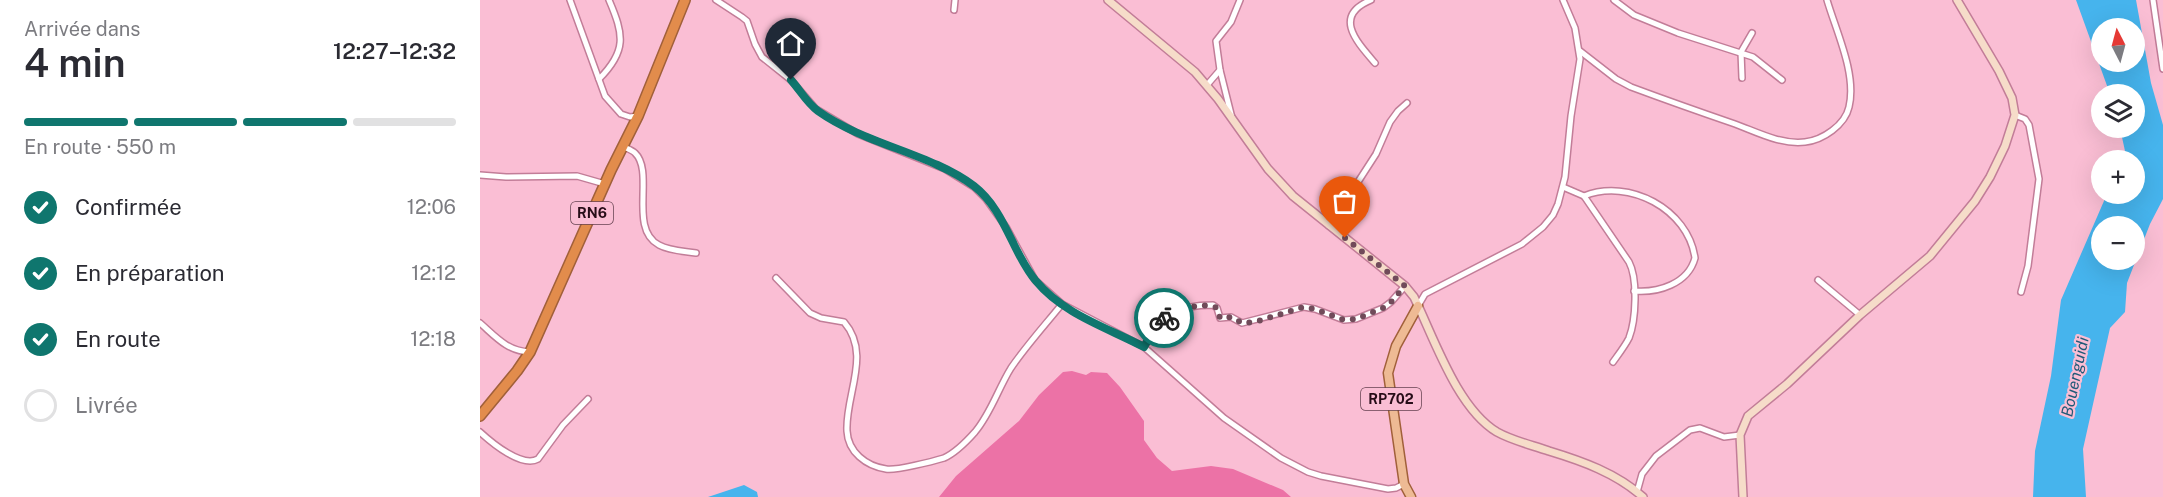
<!DOCTYPE html>
<html lang="fr">
<meta charset="utf-8">
<style>
:root{--surface:#fff;--page:#f7f7f7;--text:#2b2b33;--muted:#7c7c81;--line:#e1e1e2;--accent:#0f766e}
body{margin:0;font-family:"Public Sans",sans-serif;background:var(--page);color:var(--text);height:100vh;display:flex;flex-direction:column;font-size:22px;white-space:nowrap}
*{box-sizing:border-box;margin:0}
p{font-size:20px;color:var(--muted)}
.icon{flex:none;width:33px;height:33px;fill:none;stroke:currentColor;stroke-width:2;stroke-linecap:round;stroke-linejoin:round}
.map{position:relative;flex:1;overflow:hidden}
.panel{display:flex;flex-direction:column;background:var(--surface);width:480px}
.panel>*{flex:none}
.needle{width:39px;rotate:354deg}
.controls{position:absolute;left:1611px;top:18px;display:grid;gap:12px}
.controls a{display:grid;place-items:center;width:54px;height:54px;border-radius:50%;background:var(--surface);box-shadow:0 6px 24px #0002;font-size:30px}
.pin{position:absolute;display:grid;place-items:center;width:51px;height:51px;color:#fff;margin:-62px -26px;border-radius:50% 50% 50% 0;rotate:-45deg;box-shadow:0 0 6px #0007}
.pin .icon{rotate:45deg}
.courier{position:absolute;display:grid;place-items:center;width:60px;height:60px;margin:-30px;border:4px solid #0f766e;border-radius:50%;background:#fff;color:#222;box-shadow:0 2px 8px #0007}
.overview em{font-style:normal;font-weight:600}
.overview div{display:flex;flex-direction:column-reverse}
.overview{display:flex;align-items:center;justify-content:space-between;height:102px;padding:0 24px}
h1{font-size:39px;font-weight:600;line-height:45px}
.bar{display:grid;grid-template-columns:repeat(4,1fr);gap:9px 6px;align-content:center;height:72px;padding:0 24px}
.bar i{height:8px;border-radius:4px;background:var(--line)}
.bar .selected{background:var(--accent)}
.bar p{grid-column:span 4}
ol{padding:0 24px;list-style:none}
li{display:flex;align-items:center;gap:18px;height:66px}
li p{margin-inline-start:auto}
li .icon{padding:6px;border-radius:50%;background:var(--accent);color:#fff;stroke-width:4}
li:last-child{color:var(--muted)}
li i{width:33px;height:33px;border:3px solid var(--line);border-radius:50%}
main{display:flex;flex:1;min-height:0}
.map>svg:first-child{display:block}
.forest{fill:#ec72a6}
.water{fill:#46b4ed;fill-rule:evenodd}
.lines{fill:none;stroke-linecap:round;stroke-linejoin:round}
.street-casing{stroke:#c27d98;stroke-width:8}
.secondary-casing{stroke:#c27d98;stroke-width:10}
.primary-casing{stroke:#a1603a;stroke-width:11}
.highway-casing{stroke:#a1603a;stroke-width:12}
.street{stroke:#fff;stroke-width:5}
.secondary{stroke:#f6dcc9;stroke-width:7}
.primary{stroke:#eeba94;stroke-width:8}
.highway{stroke:#e28c4c;stroke-width:9}
.done{stroke:#714b5a;stroke-width:6;stroke-dasharray:0 10.8}
.route{stroke:#0f766e;stroke-width:8}
.labels{text-anchor:middle;dominant-baseline:central;stroke-width:4.5;stroke-linejoin:round;paint-order:stroke}
.shield{fill:#fabed4;stroke:#664250;stroke-width:1.5}
.shield-label{font-size:14px;font-weight:bold;fill:#270d18}
.water-label{font-size:16px;font-style:italic;fill:#215a78;stroke:#fabed4}
</style>
<main>
<section class="panel">
<div class="overview"><div><h1>4 min</h1><p>Arrivée dans</p></div><em>12:27–12:32</em></div>
<div class="bar"><i class="selected"></i><i class="selected"></i><i class="selected"></i><i></i><p>En route · 550 m</p></div>
<ol>
<li><svg class="icon" aria-label="check" viewBox="0 0 24 24"><path d="M5 12l5 5 9-10"/></svg>Confirmée<p>12:06</p></li>
<li><svg class="icon" aria-label="check" viewBox="0 0 24 24"><path d="M5 12l5 5 9-10"/></svg>En préparation<p>12:12</p></li>
<li><svg class="icon" aria-label="check" viewBox="0 0 24 24"><path d="M5 12l5 5 9-10"/></svg>En route<p>12:18</p></li>
<li><i></i>Livrée</li>
</ol>
</section>
<div class="map">
<svg width="1683" height="497" viewBox="0 0 1683 497">
<rect width="100%" height="100%" fill="#fabed4"/>
<path class="forest" d="M 592,371 L 606,375 L 611,372 L 627,373 L 640,387 L 664,421 L 664,440 L 677,458 L 692,471 L 731,466 L 753,469 L 803,490 L 811,497 L 459,497 L 476,476 L 539,421 L 559,395 L 583,372 Z"/>
<g class="water">
<path d="M 1596,0 L 1656,0 L 1671,83 L 1683,125 L 1683,199 L 1670,224 L 1647,283 L 1645,312 L 1630,328 L 1603,449 L 1606,497 L 1553,497 L 1555,451 L 1571,376 L 1581,300 L 1627,194 L 1654,194 L 1654,160 L 1641,160 L 1645,151 L 1640,128 L 1654,128 L 1654,94 L 1630,94 ZM 1654,28 L 1654,62 L 1622,62 L 1622,28 ZM 1622,226 L 1654,226 L 1654,260 L 1622,260 Z"/>
<path d="M 264,485 L 277,492 L 278,497 L 228,497 Z"/>
</g>
<g class="lines">
<defs>
<g id="street">
<path d="M 90,0 L 125,96 L 141,114 L 150,117 L 158,116"/>
<path d="M 236,0 L 262,17 L 267,21 L 275,44 L 282,57 L 311,80 L 336,109 L 378,134 L 465,169 L 494,187 L 506,199 L 526,227 L 555,280 L 582,304 L 664,347 L 744,418 L 801,458 L 828,472 L 841,476 L 908,489 L 916,488 L 924,484"/>
<path d="M 891,0 C 852,16 877,42 895,63"/>
<path d="M 1134,0 L 1154,15 L 1198,33 L 1273,57 L 1302,80"/>
<path d="M 1673,0 L 1683,69"/>
<path d="M 474,10 L 475,0"/>
<path d="M 1100,51 L 1136,79 L 1151,87 C 1186,100 1220,112 1255,124 C 1277,132 1301,145 1325,142 C 1343,140 1365,125 1369,107 C 1377,74 1356,31 1347,0"/>
<path d="M 740,70 L 752,118"/>
<path d="M 1262,78 L 1261,52 L 1272,33"/>
<path d="M 119,79 C 147,51 144,35 129,0"/>
<path d="M 727,85 L 740,70 L 736,41 L 751,22 L 760,0"/>
<path d="M 1535,115 L 1545,119 L 1549,125 L 1559,179 L 1548,266 L 1541,292"/>
<path d="M 142,146 C 146,148 152,150 155,153 C 175,172 148,229 179,245 C 190,251 204,251 216,253"/>
<path d="M 0,175 L 26,177 L 97,176 L 125,184"/>
<path d="M 1083,187 L 1104,196 L 1149,262 C 1158,279 1156,320 1149,338 C 1145,346 1138,355 1133,362"/>
<path d="M 1104,196 C 1149,178 1208,209 1215,258 C 1208,284 1178,293 1154,291"/>
<path d="M 849,226 L 858,205 L 876,185 L 896,154 L 910,122 L 918,111 L 927,103"/>
<path d="M 296,278 L 330,313 L 341,318 L 364,322 C 392,354 365,395 367,431 C 368,452 386,466 406,469 C 415,471 454,461 464,458 C 475,453 487,441 495,432 C 511,413 518,389 531,368 C 546,346 565,325 582,304"/>
<path d="M 1338,280 L 1380,315"/>
<path d="M 938,306 L 945,294 L 1042,244 L 1063,227 L 1073,215 L 1078,204 L 1085,177 L 1091,116 L 1100,59 L 1095,28 L 1083,0"/>
<path d="M 0,323 C 16,337 27,351 50,352"/>
<path d="M 664,347 C 680,316 697,305 733,305 L 737,308 L 740,318 L 751,317 L 762,323 L 824,307 L 835,309 L 864,320 L 876,319 L 903,308 L 911,302 L 925,286"/>
<path d="M 0,432 C 12,443 42,468 58,459 L 83,425 L 108,399"/>
<path d="M 1157,492 L 1162,474 L 1176,456 L 1210,430 L 1220,428 L 1244,437 L 1260,435"/>
</g>
<g id="secondary">
<path d="M 628,0 L 715,72 L 738,99 L 788,169 L 813,196 L 925,286 L 934,297 C 954,338 977,408 1017,432 C 1033,441 1052,445 1069,451 C 1102,461 1136,473 1163,497"/>
<path d="M 1263,497 L 1260,435 L 1268,416 L 1307,384 L 1380,315 L 1450,256 L 1495,201 L 1510,177 L 1525,146 L 1535,115 L 1532,98 L 1519,71 L 1477,0"/>
</g>
<path id="primary" d="M 931,497 L 924,484 L 908,373 L 916,346 L 938,306"/>
<path id="highway" d="M 0,416 L 37,371 L 50,352 L 131,170 L 158,116 L 205,0"/>
</defs>
<use href="#street" class="street-casing"/>
<use href="#secondary" class="secondary-casing"/>
<use href="#primary" class="primary-casing"/>
<use href="#highway" class="highway-casing"/>
<use href="#street" class="street"/>
<use href="#secondary" class="secondary"/>
<use href="#primary" class="primary"/>
<use href="#highway" class="highway"/>
</g>
<g class="lines">
<path class="done" d="M 684,318 C 694,310 726,301 737,308 L 740,318 L 752,317 L 762,323 L 775,322 L 824,307 L 835,309 L 864,320 L 876,319 L 903,308 L 911,302 L 925,286 L 865,238"/>
<path class="route" d="M 311,80 C 320,90 327,103 338,111 C 386,145 450,153 494,186 C 526,211 532,253 556,281 C 583,314 628,328 664,347 L 675,327 L 684,318"/>
</g>
<g class="labels">
<g class="shield">
<rect x="91" y="202" width="42" height="22" rx="4.5"/>
<rect x="881" y="388" width="60" height="22" rx="4.5"/>
</g>
<g class="shield-label">
<text x="112" y="213">RN6</text>
<text x="911" y="399">RP702</text>
</g>
<g class="water-label">
<text transform="translate(1595 377) rotate(-78)">Bouenguidi</text>
</g>
</g>
</svg>
<div class="controls">
<a><svg class="needle" viewBox="-14 -14 28 28"><path d="M0-13l5 13h-10z" fill="#e53935"/><path d="M0 13l5-13h-10z" fill="#7c7c81"/></svg></a>
<a><svg class="icon" aria-label="layers" viewBox="0 0 24 24"><path d="M12 4l9 5-9 5-9-5zM3 14l9 5 9-5"/></svg></a>
<a>+</a>
<a>−</a>
</div>
<div class="pin" style="left:865px;top:238px;background:#ea580c"><svg class="icon" aria-label="bag" viewBox="0 0 24 24"><path d="M5 8h14l-1 12H6zM9 8a3 3 0 0 1 6 0"/></svg></div>
<div class="pin" style="left:311px;top:80px;background:#1f2937"><svg class="icon" aria-label="home" viewBox="0 0 24 24"><path d="M3 11l9-7 9 7M6 9v11h12V9"/></svg></div>
<div class="courier" style="left:684px;top:318px"><svg class="icon" aria-label="bike" viewBox="0 0 24 24"><circle cx="6" cy="16" r="4"/><circle cx="18" cy="16" r="4"/><path d="M6 16l4-8h5l3 8M10 8l3 8H6M13 5h3"/></svg></div>
</div>
</main>
